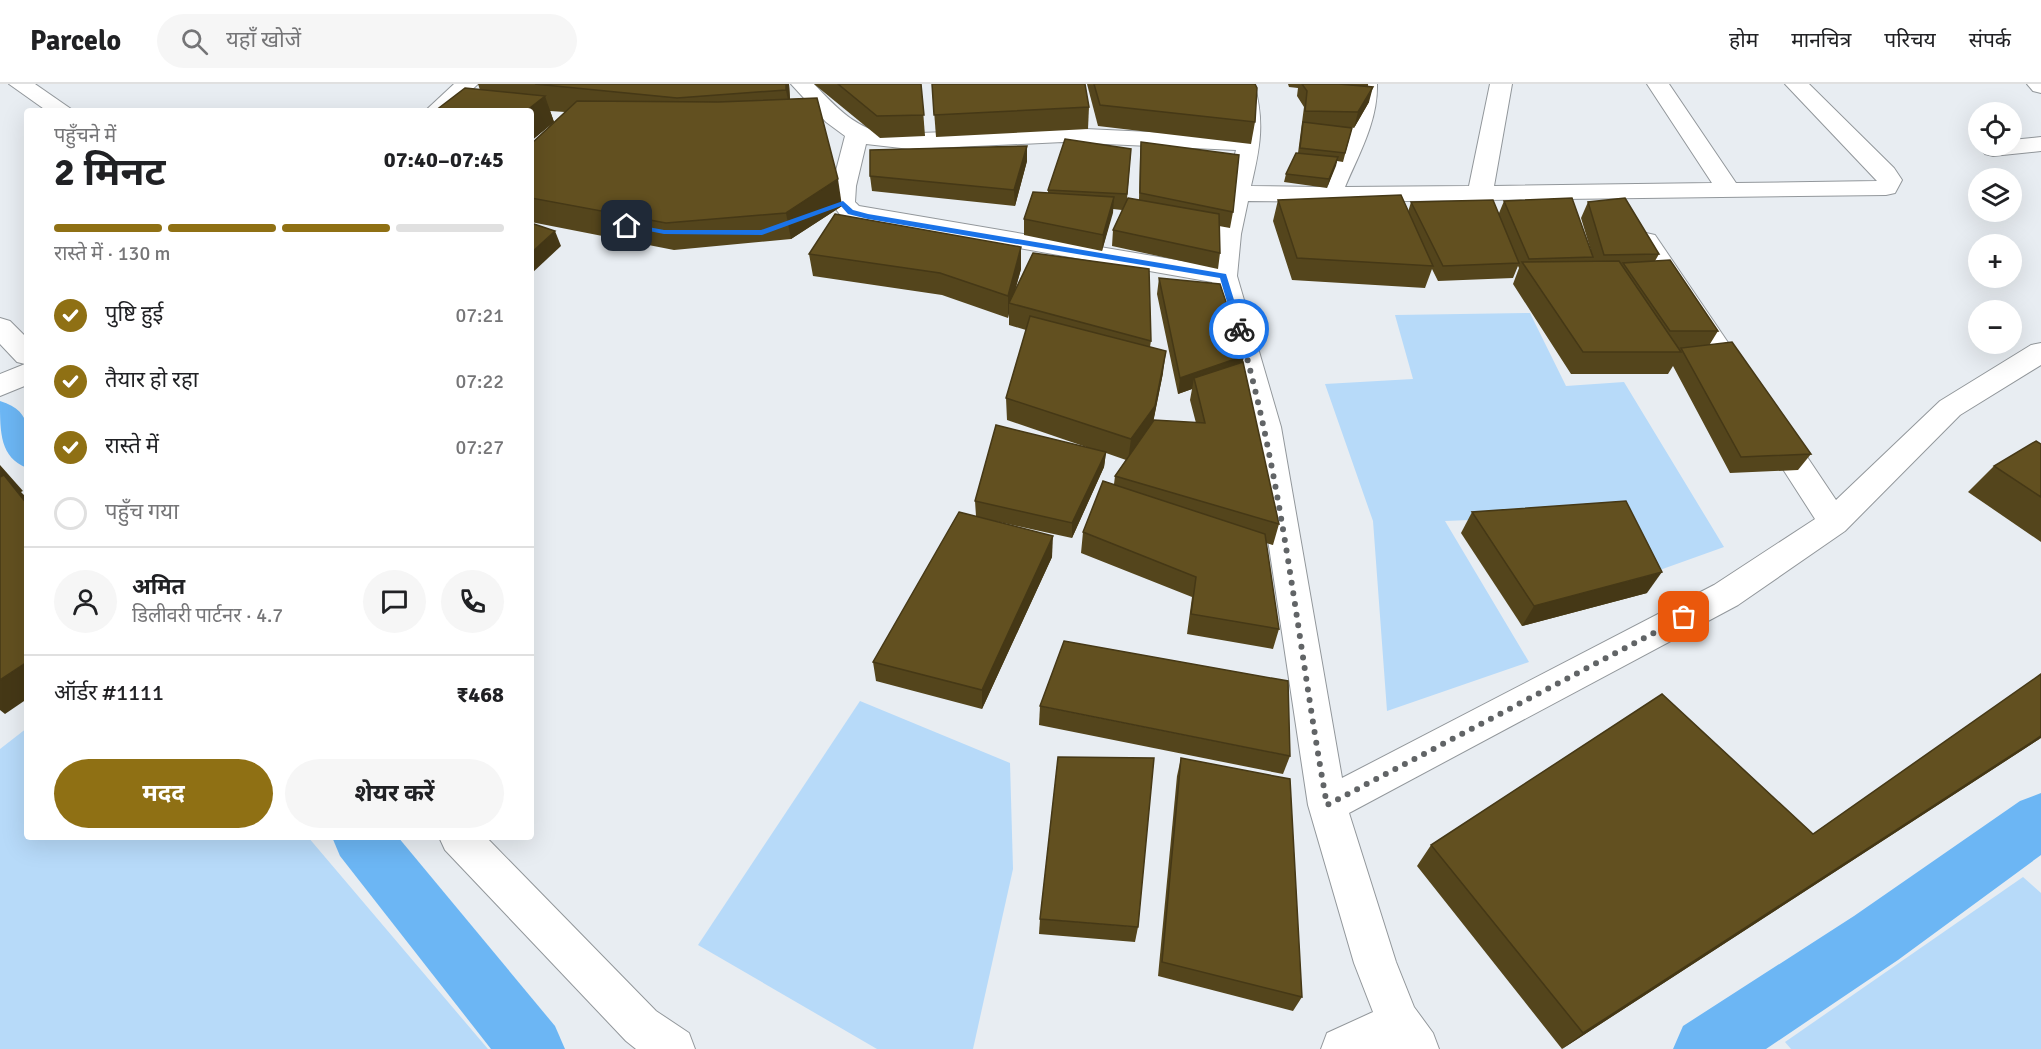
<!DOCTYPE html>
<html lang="hi">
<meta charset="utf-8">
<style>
:root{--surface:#fff;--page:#f6f6f6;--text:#202124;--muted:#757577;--line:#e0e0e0;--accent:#8f7014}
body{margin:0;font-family:Signika,"Noto Sans Devanagari",sans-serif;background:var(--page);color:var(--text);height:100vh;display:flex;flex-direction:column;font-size:22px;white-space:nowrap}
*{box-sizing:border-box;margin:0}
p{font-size:20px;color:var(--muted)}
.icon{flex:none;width:33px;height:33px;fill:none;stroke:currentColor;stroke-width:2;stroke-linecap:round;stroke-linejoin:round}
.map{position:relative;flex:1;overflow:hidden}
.panel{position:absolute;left:24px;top:24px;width:510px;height:732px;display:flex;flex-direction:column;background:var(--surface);border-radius:6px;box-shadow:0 6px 24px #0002}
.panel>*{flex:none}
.controls{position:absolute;left:1968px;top:18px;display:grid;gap:12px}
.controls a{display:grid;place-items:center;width:54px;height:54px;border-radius:50%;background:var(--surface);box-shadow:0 6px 24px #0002;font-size:30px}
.pin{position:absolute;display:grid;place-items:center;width:51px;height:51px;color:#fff;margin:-26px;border-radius:12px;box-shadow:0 3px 9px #0006}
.courier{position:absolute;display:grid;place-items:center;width:60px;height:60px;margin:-30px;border:4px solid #1a73e8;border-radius:50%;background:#fff;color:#222;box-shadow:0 2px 8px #0007}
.head em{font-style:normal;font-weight:700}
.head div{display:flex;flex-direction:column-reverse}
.head{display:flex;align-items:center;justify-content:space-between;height:102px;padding:0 30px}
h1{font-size:39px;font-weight:700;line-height:45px}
.bar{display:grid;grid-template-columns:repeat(4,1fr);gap:9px 6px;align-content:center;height:72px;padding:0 30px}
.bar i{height:8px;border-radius:4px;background:var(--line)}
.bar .current{background:var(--accent)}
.bar p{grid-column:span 4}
.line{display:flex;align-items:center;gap:15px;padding:0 30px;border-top:2px solid var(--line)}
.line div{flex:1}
.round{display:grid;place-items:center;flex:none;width:63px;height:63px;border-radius:32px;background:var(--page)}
ol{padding:0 30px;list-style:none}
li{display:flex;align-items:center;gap:18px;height:66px}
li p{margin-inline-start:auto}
li .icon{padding:6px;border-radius:50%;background:var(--accent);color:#fff;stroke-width:4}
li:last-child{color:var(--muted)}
li i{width:33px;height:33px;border:3px solid var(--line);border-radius:50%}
.button{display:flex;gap:12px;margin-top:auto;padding:12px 30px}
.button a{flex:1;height:69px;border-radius:36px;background:var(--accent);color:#fff;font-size:24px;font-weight:700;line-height:69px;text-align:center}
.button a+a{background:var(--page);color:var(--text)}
header{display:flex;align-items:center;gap:36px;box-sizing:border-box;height:84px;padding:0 30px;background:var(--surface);border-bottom:2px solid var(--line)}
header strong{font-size:28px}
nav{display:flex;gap:33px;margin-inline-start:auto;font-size:21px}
.search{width:420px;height:54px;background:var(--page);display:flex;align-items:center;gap:15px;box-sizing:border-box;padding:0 21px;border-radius:33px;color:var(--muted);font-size:22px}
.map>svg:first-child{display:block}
.green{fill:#b7daf9}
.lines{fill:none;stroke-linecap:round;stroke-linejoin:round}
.canal{fill:#6cb6f4;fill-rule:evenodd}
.minor-casing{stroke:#92979b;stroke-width:2}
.minor{fill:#fff;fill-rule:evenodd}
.wall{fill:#54451c}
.shaded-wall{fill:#453816}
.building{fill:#625020;stroke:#453816;stroke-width:1.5}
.route{fill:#1a73e8}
.done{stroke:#616466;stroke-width:6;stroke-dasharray:0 10.8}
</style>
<header>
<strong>Parcelo</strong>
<div class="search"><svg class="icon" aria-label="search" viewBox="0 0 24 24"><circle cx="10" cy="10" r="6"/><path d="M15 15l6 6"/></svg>यहाँ खोजें</div>
<nav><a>होम</a><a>मानचित्र</a><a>परिचय</a><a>संपर्क</a></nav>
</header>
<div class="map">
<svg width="2041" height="965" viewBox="0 0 2041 965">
<rect width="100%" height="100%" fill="#e8edf2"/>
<g class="green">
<path d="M 1530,229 L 1566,302 L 1624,298 L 1724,463 L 1657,487 L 1621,430 L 1445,437 L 1529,578 L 1387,627 L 1373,437 L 1325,300 L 1413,295 L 1395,231 Z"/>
<path d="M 860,617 L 1010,679 L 1013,785 L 973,965 L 877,965 L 698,861 Z"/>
<path d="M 27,644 L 27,753 L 308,753 L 488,965 L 0,965 L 0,665 Z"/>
<path d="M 2023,793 L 2041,809 L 2041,965 L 1791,965 L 1785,958 Z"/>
</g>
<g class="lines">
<g class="canal">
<path d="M 0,317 C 36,328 27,352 27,384 C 0,373 0,349 0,317 Z"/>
<path d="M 2041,709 L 2041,771 L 1898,876 L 1766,965 L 1673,965 L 1683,942 L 1854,832 L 2020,717 Z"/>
<path d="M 332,753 L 398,753 L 555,942 L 565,965 L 491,965 L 340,772 Z"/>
</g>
<defs>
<g id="minor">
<path d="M 9,0 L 35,0 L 74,27 L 47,27 Z"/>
<path d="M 454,0 L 478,0 L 449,27 L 425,27 Z"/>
<path d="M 791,0 L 814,0 C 837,24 856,46 891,50 L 1063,44 L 1238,52 L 1239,25 L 1232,0 L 1254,0 C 1265,38 1260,64 1251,102 L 1321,103 C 1335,70 1356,37 1355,0 L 1377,0 C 1378,37 1359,70 1345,103 L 1469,102 L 1490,0 L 1512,0 L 1494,102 L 1712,99 L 1647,0 L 1669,0 L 1736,99 L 1877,97 L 1785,0 L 1809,0 L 1894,84 L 1902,96 L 1895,109 L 1886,111 L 1330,118 L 1248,117 L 1241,150 L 1237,192 L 1281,343 L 1342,694 L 1714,501 L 1815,435 L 1759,348 L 1763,340 L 1774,337 L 1785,340 L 1836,416 L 1940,317 L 2031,261 L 2041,259 L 2041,281 L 1960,331 L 1845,447 L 1738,521 L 1349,729 L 1396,878 L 1414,923 L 1433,949 L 1439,965 L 1321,965 L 1327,949 L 1373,928 L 1354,879 L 1308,721 L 1251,343 L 1212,198 L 842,133 L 831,119 L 832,102 L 845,52 L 826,38 ZM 1063,58 L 1236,66 L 1215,150 L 1212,182 L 859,122 L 855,118 L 856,102 L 866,60 L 910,65 Z"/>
<path d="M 2027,0 L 2041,0 L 2041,9 L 2033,7 Z"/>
<path d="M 2041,53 L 2041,67 L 1993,72 L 1985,70 L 1981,65 L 1984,62 L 2012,62 L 2012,56 Z"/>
<path d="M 1646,149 L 1655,151 L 1750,291 L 1754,298 L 1750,305 L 1740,308 L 1730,305 L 1633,157 L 1637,151 Z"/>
<path d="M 0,234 L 10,237 L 27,254 L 27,301 L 0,312 L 0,290 L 25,280 L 17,278 L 0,260 Z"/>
<path d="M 439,753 L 486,753 L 656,927 L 689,949 L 695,965 L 636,965 L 626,957 L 445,766 Z"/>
</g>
</defs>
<use href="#minor" class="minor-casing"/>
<use href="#minor" class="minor"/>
</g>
<g class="wall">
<path d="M 478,0 L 789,0 L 790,15 L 842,122 L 791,155 L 674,166 L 531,138 L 531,60 L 565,28 L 550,27 L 554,38 L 531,57 L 531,27 L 480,6 Z"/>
<path d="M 814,0 L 921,0 L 925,52 L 880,54 Z"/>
<path d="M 932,0 L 1089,23 L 1088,45 L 936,53 Z"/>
<path d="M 1087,0 L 1255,0 L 1255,38 L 1251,60 L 1098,42 Z"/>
<path d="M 1288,0 L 1368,0 L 1369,18 L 1354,44 L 1351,43 L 1352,44 L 1343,78 L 1337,77 L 1327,104 L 1284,98 L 1286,90 L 1298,69 L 1304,23 L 1297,12 L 1298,4 L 1289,3 Z"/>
<path d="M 1141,58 L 1233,128 L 1230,144 L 1219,142 L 1220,169 L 1218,185 L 1112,162 L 1113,146 L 1122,126 L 1113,125 L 1102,167 L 1024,151 L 1024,135 L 1048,109 L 1048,106 L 1131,65 L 1127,115 L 1139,116 L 1140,73 Z"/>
<path d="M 1027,77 L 1015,122 L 872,107 L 870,92 Z"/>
<path d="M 1278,116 L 1408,128 L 1411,118 L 1499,129 L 1504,117 L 1591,167 L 1581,134 L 1588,118 L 1659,170 L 1655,177 L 1718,247 L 1710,260 L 1811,370 L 1798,386 L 1730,389 L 1673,282 L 1668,290 L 1571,290 L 1513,200 L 1519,184 L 1518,182 L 1513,194 L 1438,197 L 1432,185 L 1425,204 L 1292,196 L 1273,137 Z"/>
<path d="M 809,170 L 1021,185 L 1015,207 L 1151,257 L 1150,263 L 1163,289 L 1153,338 L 1196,339 L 1190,316 L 1192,305 L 1178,310 L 1157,210 L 1159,194 L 1243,279 L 1279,440 L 1273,461 L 1266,459 L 1279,545 L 1273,565 L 1187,550 L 1192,513 L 1081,469 L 1083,448 L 1114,400 L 1115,392 L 1126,376 L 1106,369 L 1104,383 L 1072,454 L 981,434 L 1052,473 L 982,625 L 876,597 L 873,578 L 976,432 L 975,417 L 1092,365 L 1007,336 L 1006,314 L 1026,246 L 1009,241 L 1009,229 L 1008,234 L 942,211 L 813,192 Z"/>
<path d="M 2041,360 L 2041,458 L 1968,408 L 1994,382 Z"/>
<path d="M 1472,428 L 1647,509 L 1522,542 L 1461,449 Z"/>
<path d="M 1040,622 L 1290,672 L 1283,690 L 1039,641 Z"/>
<path d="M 2041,654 L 1562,965 L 1417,782 L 1431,761 L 1813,750 Z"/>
<path d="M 1181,674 L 1302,913 L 1293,927 L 1158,892 L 1177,692 Z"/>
<path d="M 1040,835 L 1138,843 L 1135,858 L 1039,850 Z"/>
</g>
<g class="shaded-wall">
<path d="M 786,0 L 789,0 L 791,32 L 786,6 Z"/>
<path d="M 1373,3 L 1369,18 L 1354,44 L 1358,28 Z"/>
<path d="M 545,12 L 554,38 L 531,57 L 531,27 L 526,27 Z"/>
<path d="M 1027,62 L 1027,77 L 1015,122 L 1014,106 Z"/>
<path d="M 1338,73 L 1336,82 L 1327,104 L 1329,95 Z"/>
<path d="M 838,95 L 842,122 L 791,155 L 786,129 Z"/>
<path d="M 1114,113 L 1113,129 L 1102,167 L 1103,151 Z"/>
<path d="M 555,147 L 561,162 L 531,190 L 531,169 Z"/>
<path d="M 1021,163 L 1021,185 L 1011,220 L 1009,219 L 1009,229 L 1008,234 L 1008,212 Z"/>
<path d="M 1166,267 L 1163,289 L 1152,344 L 1128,377 L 1131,355 Z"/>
<path d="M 1244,272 L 1241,288 L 1194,294 L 1192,305 L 1178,310 L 1180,294 Z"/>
<path d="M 1106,368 L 1104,383 L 1072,454 L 1072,439 Z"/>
<path d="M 0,381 L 23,407 L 21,408 L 27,414 L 27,420 L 0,419 Z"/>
<path d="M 1053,452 L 1052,473 L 982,625 L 982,606 Z"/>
<path d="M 1662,488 L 1647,509 L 1522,542 L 1534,522 Z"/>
<path d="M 27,578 L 27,615 L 5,630 L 0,626 L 0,596 Z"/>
<path d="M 2041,652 L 2041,654 L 1562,965 L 1583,949 Z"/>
</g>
<g class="building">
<path d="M 535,0 L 786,0 L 786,6 L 677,14 Z"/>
<path d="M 838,0 L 921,0 L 924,31 L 877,32 Z"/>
<path d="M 932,0 L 1085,0 L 1089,23 L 934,31 Z"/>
<path d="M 1094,0 L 1255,0 L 1257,4 L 1255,38 L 1100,21 Z"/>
<path d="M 1302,0 L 1339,0 L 1373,3 L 1358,28 L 1305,27 L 1307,7 Z"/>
<path d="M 465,4 L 545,12 L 526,27 L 435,27 Z"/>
<path d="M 817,14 L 838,95 L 786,129 L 666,139 L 531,114 L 531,60 L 577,17 L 718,18 Z"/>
<path d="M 1303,38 L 1352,44 L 1345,69 L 1300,64 Z"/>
<path d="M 1065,55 L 1131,65 L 1127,110 L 1048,106 Z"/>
<path d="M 1141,58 L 1239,71 L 1233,128 L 1140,109 Z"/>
<path d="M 1027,62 L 1014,106 L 870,92 L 870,66 Z"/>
<path d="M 1296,69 L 1338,73 L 1329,95 L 1286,90 Z"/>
<path d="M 1033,108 L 1114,113 L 1103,151 L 1024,135 Z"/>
<path d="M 1401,111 L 1433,182 L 1297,174 L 1278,116 Z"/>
<path d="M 1128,114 L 1219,130 L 1220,169 L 1113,146 Z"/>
<path d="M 1572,114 L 1593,173 L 1529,175 L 1504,117 Z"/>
<path d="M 1625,114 L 1659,170 L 1604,171 L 1588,118 Z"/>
<path d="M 1493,116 L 1519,179 L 1443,182 L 1411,118 Z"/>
<path d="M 835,130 L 1021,163 L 1008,212 L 940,189 L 809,170 Z"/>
<path d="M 531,139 L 555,147 L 531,169 Z"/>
<path d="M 1033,169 L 1149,185 L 1151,257 L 1009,219 Z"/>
<path d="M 1670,176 L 1718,247 L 1670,247 L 1623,179 Z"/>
<path d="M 1619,177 L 1681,268 L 1583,268 L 1522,178 Z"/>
<path d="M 1159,194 L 1220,200 L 1244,272 L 1180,294 Z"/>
<path d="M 1030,232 L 1166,267 L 1155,322 L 1131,355 L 1006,314 Z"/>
<path d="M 1732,258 L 1811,370 L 1741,373 L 1681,264 Z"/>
<path d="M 1243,278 L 1279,440 L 1115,392 L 1154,336 L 1205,339 L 1194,294 Z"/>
<path d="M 996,341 L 1106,368 L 1072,439 L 975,417 Z"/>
<path d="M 2036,357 L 2041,360 L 2041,413 L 1994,382 Z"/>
<path d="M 4,391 L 27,420 L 27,578 L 0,596 L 0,393 Z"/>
<path d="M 1103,397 L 1265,450 L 1279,545 L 1191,530 L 1196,493 L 1083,448 Z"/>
<path d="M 1626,417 L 1662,488 L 1534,522 L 1472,428 Z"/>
<path d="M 959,428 L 1053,452 L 982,606 L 873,578 Z"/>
<path d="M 1064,557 L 1288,597 L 1290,672 L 1040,622 Z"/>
<path d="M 2041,590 L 2041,652 L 1583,949 L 1431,761 L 1662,610 L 1813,750 Z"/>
<path d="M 1058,673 L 1154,674 L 1138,843 L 1040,835 Z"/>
<path d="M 1181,674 L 1290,695 L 1302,913 L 1162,878 Z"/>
</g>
<path class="route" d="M 843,117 L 853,126 L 868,130 L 1226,190 L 1243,245 L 1239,247 L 1235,245 L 1220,194 L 868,135 L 848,130 L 841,122 L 762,151 L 664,150 L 624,142 L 627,139 L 664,146 L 761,146 Z"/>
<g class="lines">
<path class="done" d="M 1239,245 C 1284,400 1298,563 1327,721 L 1684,533"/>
</g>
</svg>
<div class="controls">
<a><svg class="icon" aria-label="locate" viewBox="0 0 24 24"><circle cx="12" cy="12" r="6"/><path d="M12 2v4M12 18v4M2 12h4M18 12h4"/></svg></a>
<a><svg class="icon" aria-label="layers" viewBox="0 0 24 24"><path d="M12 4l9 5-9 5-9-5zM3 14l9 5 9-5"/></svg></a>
<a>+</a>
<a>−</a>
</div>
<div class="pin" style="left:1684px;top:533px;background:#ea580c"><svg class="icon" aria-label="bag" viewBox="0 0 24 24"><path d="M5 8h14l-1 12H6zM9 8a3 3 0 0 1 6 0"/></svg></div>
<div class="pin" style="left:627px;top:142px;background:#1f2937"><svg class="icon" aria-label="home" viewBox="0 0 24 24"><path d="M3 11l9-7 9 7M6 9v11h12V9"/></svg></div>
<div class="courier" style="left:1239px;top:245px"><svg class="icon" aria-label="bike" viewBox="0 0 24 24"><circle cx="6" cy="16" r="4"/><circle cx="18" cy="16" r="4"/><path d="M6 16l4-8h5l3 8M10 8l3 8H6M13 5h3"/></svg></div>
<section class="panel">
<div class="head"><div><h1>2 मिनट</h1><p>पहुँचने में</p></div><em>07:40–07:45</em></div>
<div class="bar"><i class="current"></i><i class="current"></i><i class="current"></i><i></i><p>रास्ते में · 130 m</p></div>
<ol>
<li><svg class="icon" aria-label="check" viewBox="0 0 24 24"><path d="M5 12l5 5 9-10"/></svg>पुष्टि हुई<p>07:21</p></li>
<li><svg class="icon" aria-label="check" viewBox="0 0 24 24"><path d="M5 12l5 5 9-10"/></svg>तैयार हो रहा<p>07:22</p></li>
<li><svg class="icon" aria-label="check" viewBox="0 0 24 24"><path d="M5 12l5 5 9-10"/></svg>रास्ते में<p>07:27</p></li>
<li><i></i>पहुँच गया</li>
</ol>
<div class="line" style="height:108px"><a class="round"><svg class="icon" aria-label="person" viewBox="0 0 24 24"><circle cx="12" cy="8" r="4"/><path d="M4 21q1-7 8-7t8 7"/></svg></a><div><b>अमित</b><p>डिलीवरी पार्टनर · 4.7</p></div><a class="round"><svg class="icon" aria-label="chat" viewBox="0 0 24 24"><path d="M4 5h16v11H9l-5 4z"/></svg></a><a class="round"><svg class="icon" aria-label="phone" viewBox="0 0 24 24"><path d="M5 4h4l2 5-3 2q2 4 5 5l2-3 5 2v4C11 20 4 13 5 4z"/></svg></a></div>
<div class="line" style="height:78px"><div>ऑर्डर #1111</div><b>₹468</b></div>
<div class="button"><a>मदद</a><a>शेयर करें</a></div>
</section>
</div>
